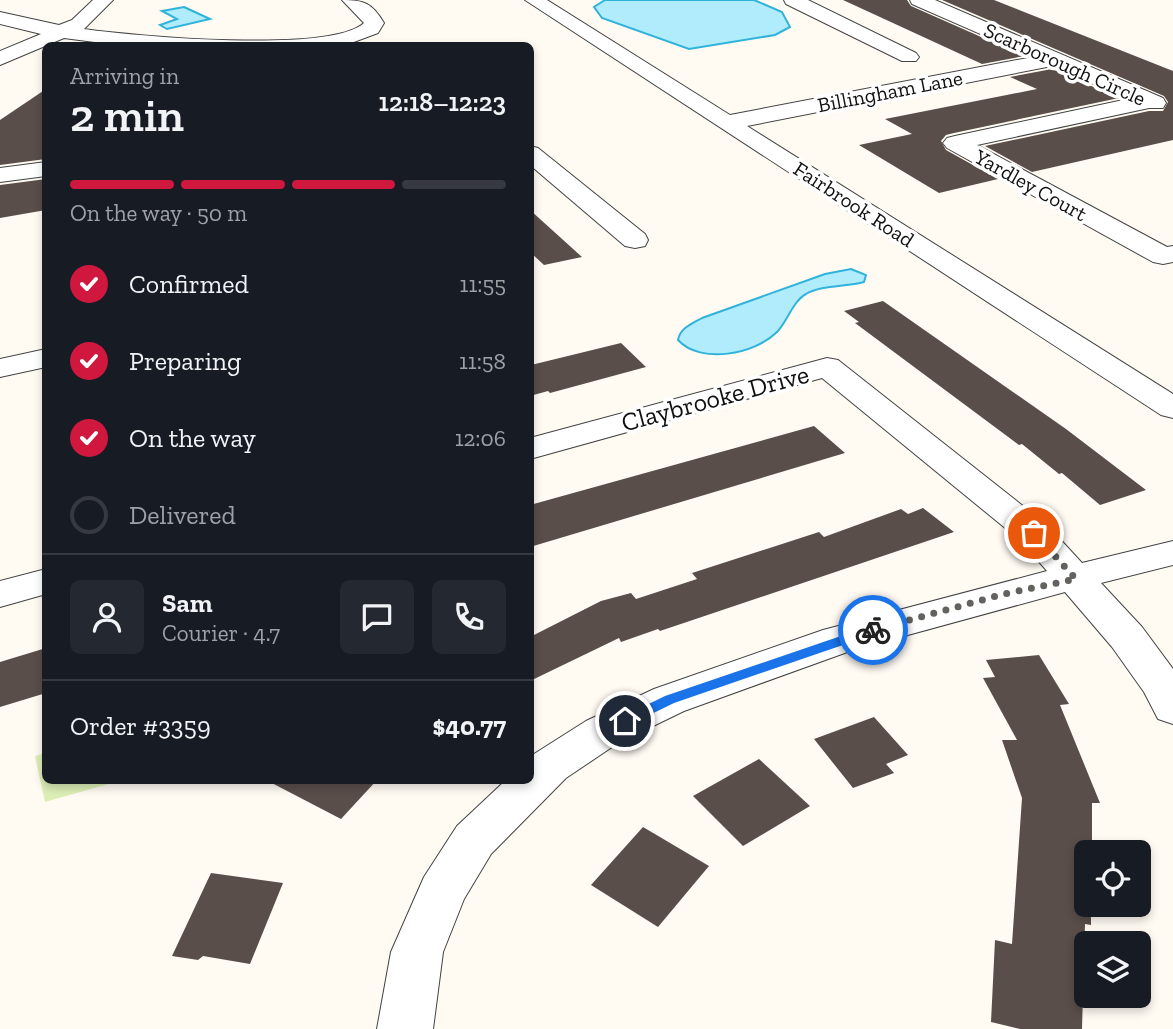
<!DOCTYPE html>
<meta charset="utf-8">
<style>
:root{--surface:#171b24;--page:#242831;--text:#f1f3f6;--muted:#9ea1a6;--line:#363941;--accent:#d0183e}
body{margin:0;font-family:"Zilla Slab",serif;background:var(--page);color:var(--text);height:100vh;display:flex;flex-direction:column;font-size:26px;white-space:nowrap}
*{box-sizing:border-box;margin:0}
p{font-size:23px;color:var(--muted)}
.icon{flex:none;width:38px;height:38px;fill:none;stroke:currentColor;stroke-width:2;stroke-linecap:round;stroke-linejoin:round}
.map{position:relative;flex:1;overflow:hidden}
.drawer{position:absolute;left:42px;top:42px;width:492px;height:742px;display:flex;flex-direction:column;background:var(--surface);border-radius:10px;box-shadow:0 4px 10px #0003}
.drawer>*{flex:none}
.buttons{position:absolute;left:1074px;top:840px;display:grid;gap:14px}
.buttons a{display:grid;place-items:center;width:77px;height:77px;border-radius:10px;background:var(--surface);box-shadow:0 4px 10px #0003;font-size:35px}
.pin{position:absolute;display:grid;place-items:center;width:60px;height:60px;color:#fff;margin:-30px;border:4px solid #fff;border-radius:50%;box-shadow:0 2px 7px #0007}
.courier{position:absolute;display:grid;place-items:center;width:70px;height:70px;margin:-35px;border:5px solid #1a73e8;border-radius:50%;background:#fff;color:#222;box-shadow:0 2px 9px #0007}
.head em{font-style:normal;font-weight:600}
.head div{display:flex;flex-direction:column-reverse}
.head{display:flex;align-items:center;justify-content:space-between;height:119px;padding:0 28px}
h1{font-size:46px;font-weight:600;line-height:52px}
.bar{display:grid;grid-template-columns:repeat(4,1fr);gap:10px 7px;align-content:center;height:84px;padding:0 28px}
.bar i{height:9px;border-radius:5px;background:var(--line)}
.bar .current{background:var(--accent)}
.bar p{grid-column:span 4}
.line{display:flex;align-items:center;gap:18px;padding:0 28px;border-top:2px solid var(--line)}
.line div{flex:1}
.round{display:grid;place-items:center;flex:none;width:74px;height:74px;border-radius:10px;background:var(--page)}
ol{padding:0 28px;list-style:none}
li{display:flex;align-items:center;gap:21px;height:77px}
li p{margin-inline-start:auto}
li .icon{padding:7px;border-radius:50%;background:var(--accent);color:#fff;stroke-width:4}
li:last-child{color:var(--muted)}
li i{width:38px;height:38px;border:4px solid var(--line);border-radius:50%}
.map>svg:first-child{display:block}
.green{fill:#ddefb7}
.water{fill:#b1ecfc;stroke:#30b3db;stroke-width:2}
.building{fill:#5a4e4b}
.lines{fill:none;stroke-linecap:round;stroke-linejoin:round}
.minor-casing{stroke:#434343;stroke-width:2}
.minor{fill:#fff;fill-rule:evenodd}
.route{fill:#1a73e8}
.done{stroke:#64625f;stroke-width:7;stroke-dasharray:0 12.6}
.labels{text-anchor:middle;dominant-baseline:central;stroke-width:7;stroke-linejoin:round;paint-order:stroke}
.far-street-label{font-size:21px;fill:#101010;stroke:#fff}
.street-label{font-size:26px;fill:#101010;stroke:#fff}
</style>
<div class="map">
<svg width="1173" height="1029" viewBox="0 0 1173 1029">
<rect width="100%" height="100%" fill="#fffbf3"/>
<path class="green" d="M 45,753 L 46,780 L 119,781 L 45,802 L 35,756 Z"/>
<g class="water">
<path d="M 605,0 L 754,0 L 782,12 L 790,27 L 775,35 L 689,49 L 602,18 L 594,7 Z"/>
<path d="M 184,7 L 210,19 L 167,29 L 160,25 L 177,19 L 162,11 Z"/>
<path d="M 851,269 L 866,275 L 864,282 C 846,287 821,285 806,294 C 793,301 787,322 777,332 C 755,354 701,365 678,340 C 680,328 693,323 702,318 L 825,274 Z"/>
</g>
<g class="building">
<path d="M 843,0 L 907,0 L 911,6 L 1024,56 L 982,64 Z"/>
<path d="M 942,0 L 994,0 L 1173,71 L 1173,140 L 1032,172 L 985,146 L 1149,111 L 1163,111 L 1168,102 L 1164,96 Z"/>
<path d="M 1052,69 L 1119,98 L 954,133 L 946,135 L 941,141 L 946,150 L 998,179 L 939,193 L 859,145 L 912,134 L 885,119 L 1037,89 L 1010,77 Z"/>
<path d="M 46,89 L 46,159 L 0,165 L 0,120 Z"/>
<path d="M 46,179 L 46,210 L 0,218 L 0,185 Z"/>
<path d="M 530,210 L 582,257 L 544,265 L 530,252 Z"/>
<path d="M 883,301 L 1066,429 L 1146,490 L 1100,505 L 1062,473 L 1059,474 L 1022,444 L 1019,445 L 855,323 L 859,322 L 844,311 Z"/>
<path d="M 621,343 L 646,367 L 550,393 L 548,391 L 530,396 L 531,365 Z"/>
<path d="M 814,426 L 845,453 L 530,547 L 530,505 Z"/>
<path d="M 923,508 L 954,532 L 660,631 L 658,629 L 621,642 L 619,638 L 530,681 L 530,637 L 601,601 L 631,593 L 636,599 L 697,579 L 692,573 L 819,532 L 824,537 L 901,509 L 908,514 Z"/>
<path d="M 46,648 L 46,693 L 0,707 L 0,662 Z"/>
<path d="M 1039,655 L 1069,704 L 1060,705 L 1100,803 L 1092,803 L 1092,852 L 1087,852 L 1087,905 L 1091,905 L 1091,925 L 1085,924 L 1082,1029 L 1020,1029 L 991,1022 L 995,940 L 1012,944 L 1022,798 L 1002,740 L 1017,740 L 983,678 L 995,677 L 986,660 Z"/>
<path d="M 874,717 L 908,755 L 886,764 L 894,773 L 853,788 L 814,739 Z"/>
<path d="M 759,759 L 810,806 L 743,846 L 693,796 Z"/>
<path d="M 266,780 L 377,780 L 341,819 Z"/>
<path d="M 643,827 L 709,866 L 658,927 L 591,885 Z"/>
<path d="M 211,873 L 283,883 L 250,964 L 203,956 L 198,960 L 172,956 Z"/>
</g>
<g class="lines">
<defs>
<g id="minor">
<path d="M 93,0 L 113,0 L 84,29 C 134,36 330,54 364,23 L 342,0 C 364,0 372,3 384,23 L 378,33 L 343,46 L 125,46 L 64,38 L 0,65 L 0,51 L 41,34 L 0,24 L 0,12 L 59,25 L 72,20 Z"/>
<path d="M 525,0 L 547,0 L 730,115 L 1033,57 L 912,4 L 910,0 L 935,0 L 1163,98 L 1166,103 L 1163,108 L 1149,108 L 977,145 L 1167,247 L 1173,246 L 1173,262 L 1163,264 L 1153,262 L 947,148 L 943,143 L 947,138 L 955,136 L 1128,99 L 1052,66 L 747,126 L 1173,394 L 1173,418 L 1161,415 Z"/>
<path d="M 784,0 L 808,0 L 916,53 L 919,57 L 916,61 L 902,61 L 786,4 Z"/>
<path d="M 530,146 L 538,148 L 645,234 L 648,240 L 645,246 L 635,248 L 625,246 L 530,165 Z"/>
<path d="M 46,162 L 46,176 L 0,182 L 0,168 Z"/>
<path d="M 46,349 L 46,367 L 0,377 L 0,359 Z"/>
<path d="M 827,358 L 838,360 L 1047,525 L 1082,563 L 1173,541 L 1173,565 L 1101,583 L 1142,627 L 1173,669 L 1173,724 L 1158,719 L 1144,692 L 1112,647 L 1065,592 L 853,650 L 684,711 L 618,743 L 566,778 L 491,854 L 464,899 L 443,952 L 433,1029 L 377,1029 L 391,952 L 424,877 L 457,826 L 506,780 L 530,780 L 530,757 L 534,754 L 586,721 L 654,689 L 823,630 L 1047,571 L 1021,541 L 822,378 L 530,459 L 530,438 Z"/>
<path d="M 46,569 L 46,594 L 0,607 L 0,581 Z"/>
</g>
</defs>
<use href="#minor" class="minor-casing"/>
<use href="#minor" class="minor"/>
</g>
<path class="route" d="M 873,625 L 878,627 L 878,633 L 674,703 L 629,725 L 620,725 L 618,721 L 620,718 L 665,696 Z"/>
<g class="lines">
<path class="done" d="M 873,630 L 1004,594 L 1076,579 L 1034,533"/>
</g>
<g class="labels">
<g class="far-street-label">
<text transform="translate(1065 64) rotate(24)">Scarborough Circle</text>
<text transform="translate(890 91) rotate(-11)">Billingham Lane</text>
<text transform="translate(1031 185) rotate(29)">Yardley Court</text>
<text transform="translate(854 204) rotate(33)">Fairbrook Road</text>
</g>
<g class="street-label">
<text transform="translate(715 398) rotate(-15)">Claybrooke Drive</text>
</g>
</g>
</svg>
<div class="buttons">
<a><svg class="icon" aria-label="locate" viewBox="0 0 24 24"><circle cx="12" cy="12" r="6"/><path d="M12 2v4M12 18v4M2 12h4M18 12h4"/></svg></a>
<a><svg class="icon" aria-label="layers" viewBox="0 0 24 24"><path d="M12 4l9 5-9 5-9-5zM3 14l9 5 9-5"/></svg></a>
</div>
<div class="pin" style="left:1034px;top:533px;background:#ea580c"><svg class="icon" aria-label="bag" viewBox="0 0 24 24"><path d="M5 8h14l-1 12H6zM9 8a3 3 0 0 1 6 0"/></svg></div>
<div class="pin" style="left:625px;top:721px;background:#1f2937"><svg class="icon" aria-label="home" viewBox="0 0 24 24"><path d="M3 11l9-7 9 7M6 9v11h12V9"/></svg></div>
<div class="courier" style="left:873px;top:630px"><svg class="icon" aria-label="bike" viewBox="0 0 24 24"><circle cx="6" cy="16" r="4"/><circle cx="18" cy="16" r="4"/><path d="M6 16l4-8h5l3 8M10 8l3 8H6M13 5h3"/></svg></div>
<section class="drawer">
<div class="head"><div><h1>2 min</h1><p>Arriving in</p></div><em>12:18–12:23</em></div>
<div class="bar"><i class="current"></i><i class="current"></i><i class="current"></i><i></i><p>On the way · 50 m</p></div>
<ol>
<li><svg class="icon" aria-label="check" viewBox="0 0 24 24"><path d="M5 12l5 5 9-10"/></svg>Confirmed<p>11:55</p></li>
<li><svg class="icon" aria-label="check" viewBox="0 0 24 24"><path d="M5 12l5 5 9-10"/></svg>Preparing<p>11:58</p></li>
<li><svg class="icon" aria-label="check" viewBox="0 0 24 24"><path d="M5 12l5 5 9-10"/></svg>On the way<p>12:06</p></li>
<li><i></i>Delivered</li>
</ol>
<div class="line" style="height:126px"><a class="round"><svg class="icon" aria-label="person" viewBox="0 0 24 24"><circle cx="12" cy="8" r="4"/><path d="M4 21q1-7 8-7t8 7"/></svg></a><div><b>Sam</b><p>Courier · 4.7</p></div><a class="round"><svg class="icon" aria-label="chat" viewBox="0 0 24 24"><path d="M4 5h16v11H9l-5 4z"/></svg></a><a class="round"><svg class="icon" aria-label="phone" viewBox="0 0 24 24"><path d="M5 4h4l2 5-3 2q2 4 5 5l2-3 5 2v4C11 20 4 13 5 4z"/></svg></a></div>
<div class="line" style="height:91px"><div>Order #3359</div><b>$40.77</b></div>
</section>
</div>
